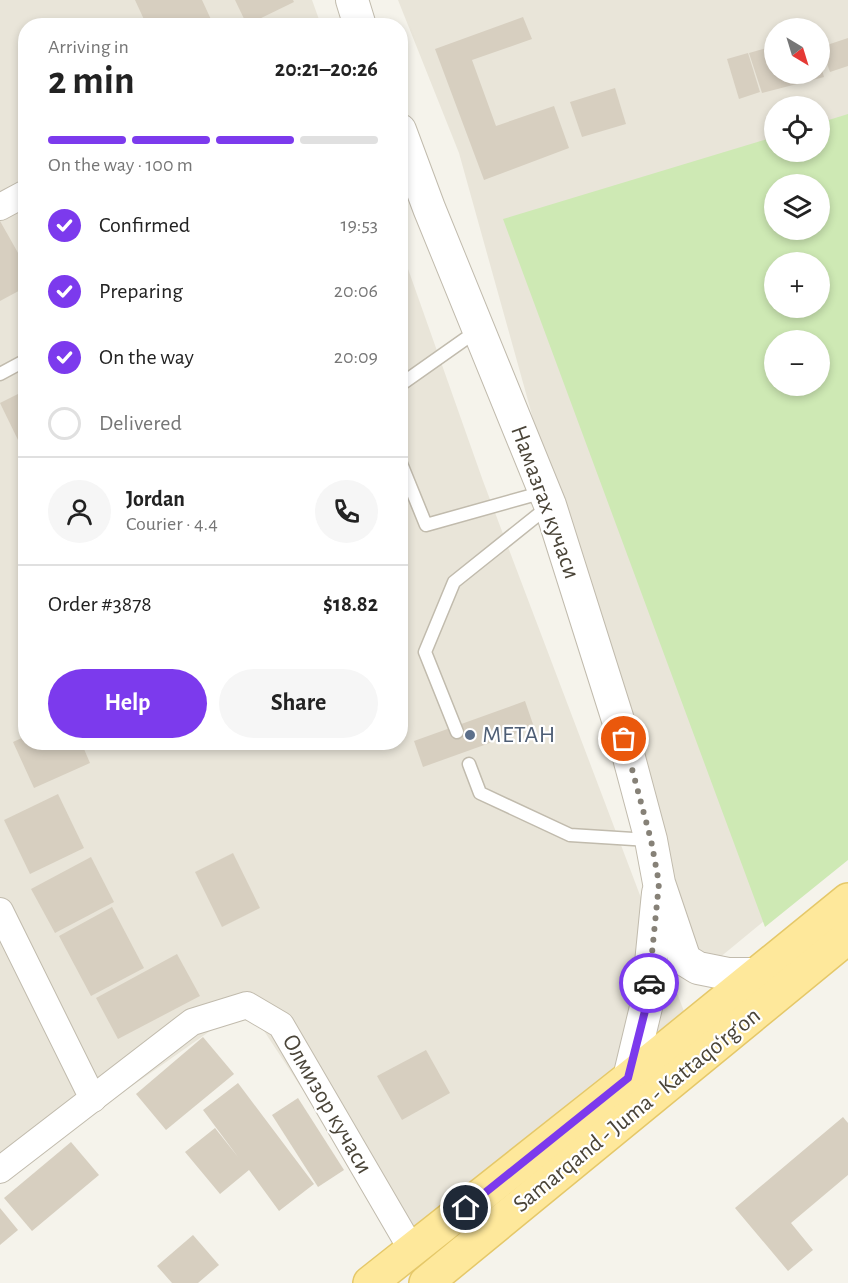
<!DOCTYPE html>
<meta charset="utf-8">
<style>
:root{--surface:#fff;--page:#f6f6f6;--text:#222;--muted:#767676;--line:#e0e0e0;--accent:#7c3aed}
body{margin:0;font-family:"Alegreya Sans",sans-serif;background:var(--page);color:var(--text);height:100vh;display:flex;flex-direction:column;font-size:22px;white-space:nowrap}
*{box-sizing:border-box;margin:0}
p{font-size:20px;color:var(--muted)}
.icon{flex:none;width:33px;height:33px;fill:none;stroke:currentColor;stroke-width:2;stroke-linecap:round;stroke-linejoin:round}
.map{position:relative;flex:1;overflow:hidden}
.drawer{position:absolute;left:18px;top:18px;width:390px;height:732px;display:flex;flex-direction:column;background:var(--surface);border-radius:24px;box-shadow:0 3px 9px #0003}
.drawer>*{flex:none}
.needle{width:39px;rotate:142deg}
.fabs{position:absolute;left:764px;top:18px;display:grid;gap:12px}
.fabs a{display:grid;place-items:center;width:66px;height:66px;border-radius:50%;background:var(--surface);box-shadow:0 3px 9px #0003;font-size:30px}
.pin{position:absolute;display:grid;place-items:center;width:51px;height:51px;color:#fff;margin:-26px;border:3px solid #fff;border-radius:50%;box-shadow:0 2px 6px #0007}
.courier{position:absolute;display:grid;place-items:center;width:60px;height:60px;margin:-30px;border:4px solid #7c3aed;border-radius:50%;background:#fff;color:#222;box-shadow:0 2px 8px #0007}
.summary em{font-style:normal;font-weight:700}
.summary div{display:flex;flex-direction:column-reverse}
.summary{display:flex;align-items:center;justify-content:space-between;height:102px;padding:0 30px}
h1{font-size:39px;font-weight:700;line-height:45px}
.bar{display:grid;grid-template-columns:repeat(4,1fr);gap:9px 6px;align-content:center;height:72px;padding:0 30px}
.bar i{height:8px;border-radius:4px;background:var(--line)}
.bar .current{background:var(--accent)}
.bar p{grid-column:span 4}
.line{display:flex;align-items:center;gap:15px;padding:0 30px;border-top:2px solid var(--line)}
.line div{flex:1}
.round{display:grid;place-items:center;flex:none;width:63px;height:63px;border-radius:32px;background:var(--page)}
ol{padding:0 30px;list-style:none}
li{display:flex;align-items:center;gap:18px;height:66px}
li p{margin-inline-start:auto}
li .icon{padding:6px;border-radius:50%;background:var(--accent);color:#fff;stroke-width:4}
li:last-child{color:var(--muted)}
li i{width:33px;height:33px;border:3px solid var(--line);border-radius:50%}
.button{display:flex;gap:12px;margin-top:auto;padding:12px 30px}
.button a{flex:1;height:69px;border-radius:36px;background:var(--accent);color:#fff;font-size:24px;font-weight:700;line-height:69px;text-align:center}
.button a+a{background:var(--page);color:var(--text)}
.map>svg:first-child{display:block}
.residential{fill:#e9e5d9;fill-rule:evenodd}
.green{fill:#cee9b4;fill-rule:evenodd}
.building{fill:#d7cfc0}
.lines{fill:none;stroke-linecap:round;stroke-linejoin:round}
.service-casing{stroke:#c1bbad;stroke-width:15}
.minor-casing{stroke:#c1bbad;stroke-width:28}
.tertiary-casing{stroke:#c1bbad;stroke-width:34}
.primary-casing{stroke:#e5c869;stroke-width:36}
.service{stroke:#fff;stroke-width:12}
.minor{stroke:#fff;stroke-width:26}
.tertiary{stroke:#fff;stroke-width:32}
.primary{stroke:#fee89b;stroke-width:33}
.done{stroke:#868177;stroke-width:6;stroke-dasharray:0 10.8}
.route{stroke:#7c3aed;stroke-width:8}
.service-dot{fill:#5c6f8a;stroke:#fff;stroke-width:2}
.labels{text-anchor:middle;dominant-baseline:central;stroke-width:4.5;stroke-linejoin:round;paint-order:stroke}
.street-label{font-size:24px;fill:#4a4438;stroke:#fff}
.service-label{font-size:24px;fill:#4e5e75;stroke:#fff;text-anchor:start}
</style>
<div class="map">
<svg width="848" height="1283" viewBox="0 0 848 1283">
<rect width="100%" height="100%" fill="#f5f3eb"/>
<g class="residential">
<path d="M 0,0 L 312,0 L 321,25 L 26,26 L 26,742 L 400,742 L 401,249 L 483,481 L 685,1014 L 698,1054 L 423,1273 L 247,1005 L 0,1179 Z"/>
<path d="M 398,0 L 848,0 L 848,852 L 690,982 L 459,153 ZM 774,28 L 819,28 L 819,74 L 774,74 ZM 774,106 L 819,106 L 819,152 L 774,152 ZM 774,184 L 819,184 L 819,230 L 774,230 ZM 774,262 L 819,262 L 819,308 L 774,308 ZM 774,340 L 819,340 L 819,386 L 774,386 Z"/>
</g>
<path class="green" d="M 848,114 L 848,860 L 765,927 L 503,219 L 774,137 L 774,152 L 819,152 L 819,123 ZM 774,184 L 819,184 L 819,230 L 774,230 ZM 774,262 L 819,262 L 819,308 L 774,308 ZM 774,340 L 819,340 L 819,386 L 774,386 Z"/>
<g class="building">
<path d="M 135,0 L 202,0 L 214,26 L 147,26 Z"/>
<path d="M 235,0 L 293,0 L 294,2 L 247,25 Z"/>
<path d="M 523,17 L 532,39 L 472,60 L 496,126 L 554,106 L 569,148 L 484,180 L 435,49 Z"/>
<path d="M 848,38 L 848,66 L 830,72 L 821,47 Z"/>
<path d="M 774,46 L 774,74 L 819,74 L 820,63 L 824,77 L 762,93 L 749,53 Z"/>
<path d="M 748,53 L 760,92 L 739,99 L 727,59 Z"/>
<path d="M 615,88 L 626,124 L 582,137 L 570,102 Z"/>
<path d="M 0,221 L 26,267 L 26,287 L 0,301 Z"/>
<path d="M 26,390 L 26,439 L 19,442 L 0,403 Z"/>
<path d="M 525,701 L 534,727 L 423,767 L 414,741 Z"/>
<path d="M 26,736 L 26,742 L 81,742 L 90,763 L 34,788 L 13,742 Z"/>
<path d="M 58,794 L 84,848 L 30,874 L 4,820 Z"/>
<path d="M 233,853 L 260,908 L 222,927 L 195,872 Z"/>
<path d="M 91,857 L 114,902 L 55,933 L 31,889 Z"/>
<path d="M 112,907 L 144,968 L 91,996 L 59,936 Z"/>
<path d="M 177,954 L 200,996 L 118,1039 L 96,998 Z"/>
<path d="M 203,1037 L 234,1074 L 166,1130 L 136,1094 Z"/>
<path d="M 426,1050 L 450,1093 L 402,1120 L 377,1076 Z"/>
<path d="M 238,1083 L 314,1184 L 279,1211 L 249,1170 L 220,1194 L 185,1152 L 215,1128 L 238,1157 L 203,1110 Z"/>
<path d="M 298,1098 L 344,1170 L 318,1187 L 272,1115 Z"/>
<path d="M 843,1117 L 848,1123 L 848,1175 L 791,1223 L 813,1250 L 788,1271 L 735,1208 Z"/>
<path d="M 71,1142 L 99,1175 L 32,1231 L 4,1198 Z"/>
<path d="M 0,1208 L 18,1230 L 0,1245 Z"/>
<path d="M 193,1235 L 219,1265 L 198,1283 L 172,1283 L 157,1266 Z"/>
</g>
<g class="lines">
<defs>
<g id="service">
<path d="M 0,374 L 26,360"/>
<path d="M 400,385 L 478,330"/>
<path d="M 400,461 L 426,525 L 544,492"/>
<path d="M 457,732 L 425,652 L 454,582 L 549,506"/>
<path d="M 469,764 L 480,793 L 570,835 L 649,840"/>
</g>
<g id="minor">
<path d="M 0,207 L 26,193"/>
<path d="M 0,911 L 93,1099"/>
<path d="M 0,1170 L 192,1022 L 247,1005 L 281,1025 L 412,1250"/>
</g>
<g id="tertiary">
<path d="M 352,0 L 360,26"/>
<path d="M 400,130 L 429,208 L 550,505 L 624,739 L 651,840 L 659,883 L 685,960 L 698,968 L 728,974 L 757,974"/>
<path d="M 629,1078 L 647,1003 L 658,893"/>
</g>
<g id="primary">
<path d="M 370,1283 L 629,1078 L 848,900"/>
<path d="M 426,1283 L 848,937"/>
</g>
</defs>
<use href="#service" class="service-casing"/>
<use href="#minor" class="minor-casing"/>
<use href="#tertiary" class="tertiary-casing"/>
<use href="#primary" class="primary-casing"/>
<use href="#service" class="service"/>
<use href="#minor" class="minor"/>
<use href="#tertiary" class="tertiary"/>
<use href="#primary" class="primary"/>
</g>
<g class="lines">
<path class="done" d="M 624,739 L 651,840 L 659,883 L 649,983"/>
<path class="route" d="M 466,1208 L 628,1078 L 647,1003 L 649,983"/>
</g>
<circle class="service-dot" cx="470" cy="735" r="6"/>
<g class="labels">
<g class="street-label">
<text transform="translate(545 502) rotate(70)">Намазгах кучаси</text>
<text transform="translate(327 1104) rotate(60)">Олмизор кучаси</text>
<text transform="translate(637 1110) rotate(-39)">Samarqand - Juma - Kattaqo‘rg‘on</text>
</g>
<g class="service-label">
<text x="482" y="735">МЕТАН</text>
</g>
</g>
</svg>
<div class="fabs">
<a><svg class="needle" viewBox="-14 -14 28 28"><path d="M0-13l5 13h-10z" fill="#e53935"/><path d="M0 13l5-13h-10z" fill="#767676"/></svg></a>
<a><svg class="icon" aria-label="locate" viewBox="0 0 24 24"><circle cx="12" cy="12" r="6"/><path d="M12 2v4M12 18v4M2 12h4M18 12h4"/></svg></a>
<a><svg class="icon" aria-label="layers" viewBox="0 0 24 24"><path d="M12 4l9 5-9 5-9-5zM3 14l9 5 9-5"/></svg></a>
<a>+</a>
<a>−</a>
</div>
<div class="pin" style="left:624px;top:739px;background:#ea580c"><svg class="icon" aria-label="bag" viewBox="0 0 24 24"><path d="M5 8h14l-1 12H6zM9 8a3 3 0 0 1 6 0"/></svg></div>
<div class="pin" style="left:466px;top:1208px;background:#1f2937"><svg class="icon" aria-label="home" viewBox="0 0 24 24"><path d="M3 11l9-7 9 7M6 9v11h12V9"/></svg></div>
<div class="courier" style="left:649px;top:983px"><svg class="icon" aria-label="car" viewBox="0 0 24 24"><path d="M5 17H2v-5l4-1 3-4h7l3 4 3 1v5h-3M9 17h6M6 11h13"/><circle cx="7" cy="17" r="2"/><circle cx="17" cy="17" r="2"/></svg></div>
<section class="drawer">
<div class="summary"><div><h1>2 min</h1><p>Arriving in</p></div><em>20:21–20:26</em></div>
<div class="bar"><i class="current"></i><i class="current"></i><i class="current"></i><i></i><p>On the way · 100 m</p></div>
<ol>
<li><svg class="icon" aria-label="check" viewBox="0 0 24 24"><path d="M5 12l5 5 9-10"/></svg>Confirmed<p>19:53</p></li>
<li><svg class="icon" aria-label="check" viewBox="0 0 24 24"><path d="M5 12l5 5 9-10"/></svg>Preparing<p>20:06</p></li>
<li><svg class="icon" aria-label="check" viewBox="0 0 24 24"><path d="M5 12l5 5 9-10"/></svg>On the way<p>20:09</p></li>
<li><i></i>Delivered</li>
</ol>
<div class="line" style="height:108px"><a class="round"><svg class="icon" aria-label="person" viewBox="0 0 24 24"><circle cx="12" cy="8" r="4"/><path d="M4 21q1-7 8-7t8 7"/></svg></a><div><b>Jordan</b><p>Courier · 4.4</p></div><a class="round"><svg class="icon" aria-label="phone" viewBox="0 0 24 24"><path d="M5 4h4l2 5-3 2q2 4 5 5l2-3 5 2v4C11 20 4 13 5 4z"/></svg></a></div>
<div class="line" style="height:78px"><div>Order #3878</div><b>$18.82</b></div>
<div class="button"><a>Help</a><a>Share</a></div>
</section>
</div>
